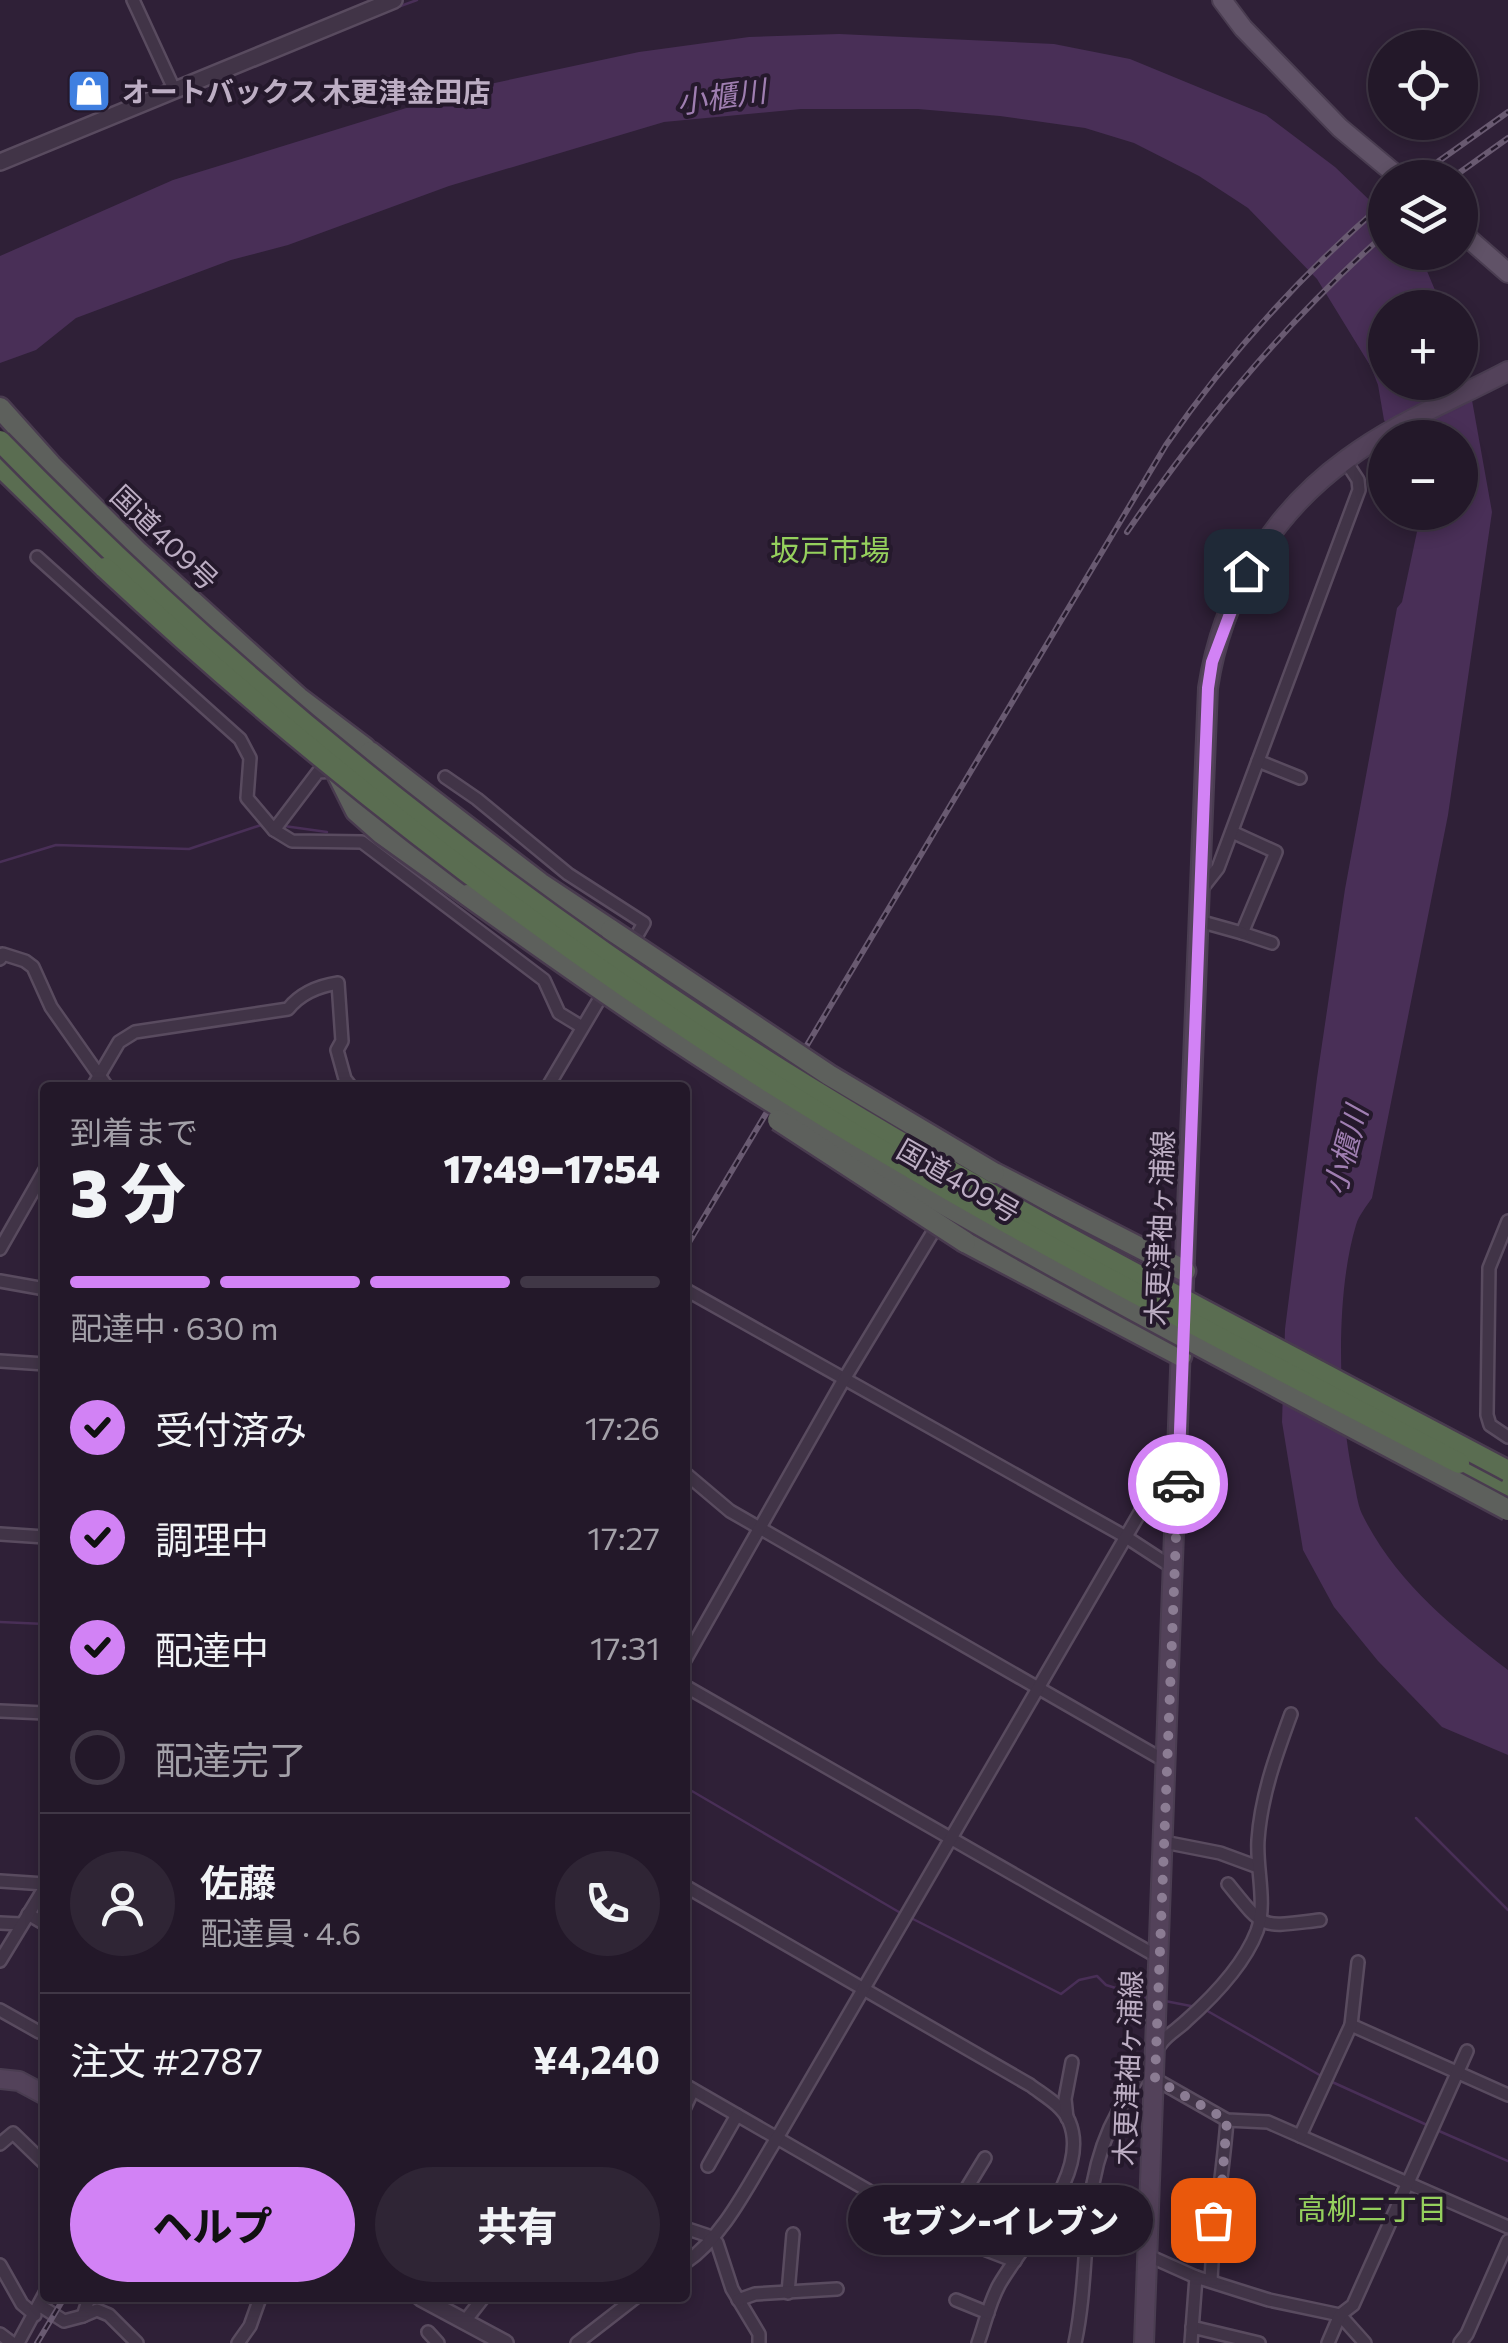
<!DOCTYPE html>
<html lang="ja">
<meta charset="utf-8">
<style>
:root{--surface:#231829;--page:#2f2535;--text:#f1f3f6;--muted:#a3a0a8;--line:#403746;--accent:#d282f5}
body{margin:0;font-family:Commissioner,"Noto Sans JP",sans-serif;background:var(--page);color:var(--text);height:100vh;display:flex;flex-direction:column;font-size:38px;white-space:nowrap}
*{box-sizing:border-box;margin:0}
p{font-size:32px;color:var(--muted)}
.icon{flex:none;width:55px;height:55px;fill:none;stroke:currentColor;stroke-width:2;stroke-linecap:round;stroke-linejoin:round}
.map{position:relative;flex:1;overflow:hidden}
.drawer{position:absolute;left:40px;top:1082px;width:650px;height:1220px;display:flex;flex-direction:column;background:var(--surface);border-radius:10px;box-shadow:0 5px 15px #0003,0 0 0 2px var(--line)}
.drawer>*{flex:none}
.fabs{position:absolute;left:1368px;top:30px;display:grid;gap:20px}
.fabs a{display:grid;place-items:center;width:110px;height:110px;border-radius:50%;background:var(--surface);box-shadow:0 5px 15px #0003,0 0 0 2px var(--line);font-size:50px}
.pin{position:absolute;display:grid;place-items:center;width:85px;height:85px;color:#fff;margin:-42px;border-radius:20px;box-shadow:0 5px 15px #0006}
.courier{position:absolute;display:grid;place-items:center;width:100px;height:100px;margin:-50px;border:8px solid #d282f5;border-radius:50%;background:#fff;color:#222;box-shadow:0 2px 12px #0007}
.bubble{position:absolute;height:70px;border-radius:35px;background:var(--surface);box-shadow:0 5px 15px #0003,0 0 0 2px var(--line);font-size:32px;font-weight:800;line-height:70px;text-align:center}
.head em{font-style:normal;font-weight:800}
.head div{display:flex;flex-direction:column-reverse}
.head{display:flex;align-items:center;justify-content:space-between;height:170px;padding:0 30px}
h1{font-size:65px;font-weight:800;line-height:75px}
.bar{display:grid;grid-template-columns:repeat(4,1fr);gap:15px 10px;align-content:center;height:120px;padding:0 30px}
.bar i{height:12px;border-radius:8px;background:var(--line)}
.bar .active{background:var(--accent)}
.bar p{grid-column:span 4}
.line{display:flex;align-items:center;gap:25px;padding:0 30px;border-top:2px solid var(--line)}
.line div{flex:1}
.round{display:grid;place-items:center;flex:none;width:105px;height:105px;border-radius:52px;background:var(--page)}
ol{padding:0 30px;list-style:none}
li{display:flex;align-items:center;gap:30px;height:110px}
li p{margin-inline-start:auto}
li .icon{padding:10px;border-radius:50%;background:var(--accent);color:#111;stroke-width:4}
li:last-child{color:var(--muted)}
li i{width:55px;height:55px;border:5px solid var(--line);border-radius:50%}
.button{display:flex;gap:20px;margin-top:auto;padding:20px 30px}
.button a{flex:1;height:115px;border-radius:60px;background:var(--accent);color:#111;font-size:40px;font-weight:800;line-height:115px;text-align:center}
.button a+a{background:var(--page);color:var(--text)}
.map>svg:first-child{display:block}
.water{fill:#492f57}
.lines{fill:none;stroke-linecap:round;stroke-linejoin:round}
.stream{stroke:#492f57;stroke-width:2.5}
.minor-casing{stroke:#594b5f;stroke-width:16}
.tertiary-casing{stroke:#594b5f;stroke-width:20}
.secondary-casing{stroke:#4a3d51;stroke-width:22}
.primary-casing{stroke:#4a3d51;stroke-width:22}
.trunk-casing{stroke:#493b4f;stroke-width:25}
.motorway-casing{stroke:#493b4f;stroke-width:25}
.minor{stroke:#413447;stroke-width:11}
.tertiary{stroke:#413447;stroke-width:15}
.secondary{stroke:#53425a;stroke-width:18}
.primary{stroke:#605267;stroke-width:18}
.trunk{stroke:#5d605c;stroke-width:20}
.motorway{stroke:#5a6d51;stroke-width:20}
.rail-casing{stroke:#695a71;stroke-width:6}
.rail{stroke:#25192c;stroke-width:2.5;stroke-dasharray:8;stroke-linecap:butt}
.trunk-bridge-casing{stroke:#493b4f;stroke-width:25;stroke-linecap:butt}
.motorway-bridge-casing{stroke:#493b4f;stroke-width:25;stroke-linecap:butt}
.trunk-bridge{stroke:#5d605c;stroke-width:20}
.motorway-bridge{stroke:#5a6d51;stroke-width:20}
.done{stroke:#8b7c93;stroke-width:10;stroke-dasharray:0 18}
.route{stroke:#d282f5;stroke-width:12}
.labels{text-anchor:middle;dominant-baseline:central;stroke-width:8;stroke-linejoin:round;paint-order:stroke}
.poi-label{font-size:28px;font-weight:bold;fill:#bdaec4;stroke:#25192c;text-anchor:start}
.street-label{font-size:28px;fill:#bdaec4;stroke:#25192c}
.water-label{font-size:30px;font-style:italic;fill:#9f7eb1;stroke:#25192c}
.neighbourhood-label{font-size:30px;fill:#95d05d;stroke:#25192c}
</style>
<div class="map">
<svg width="1508" height="2343" viewBox="0 0 1508 2343">
<rect width="100%" height="100%" fill="#2f2037"/>
<path class="water" d="M 839,34 L 1054,44 L 1130,59 L 1266,115 L 1335,167 L 1385,215 L 1385,252 L 1413,253 L 1427,271 L 1442,307 L 1385,308 L 1385,382 L 1460,382 L 1460,350 L 1465,361 L 1492,512 L 1448,815 L 1372,1198 C 1366,1207 1359,1215 1356,1225 C 1335,1295 1338,1405 1353,1477 C 1356,1489 1357,1503 1362,1514 C 1395,1581 1451,1626 1508,1670 L 1508,1755 L 1442,1727 L 1378,1661 L 1334,1607 L 1303,1550 L 1282,1422 L 1285,1329 L 1317,1078 L 1345,889 L 1397,608 L 1402,602 L 1421,513 L 1460,512 L 1460,438 L 1395,437 L 1384,420 L 1378,385 L 1371,367 L 1317,279 L 1248,208 L 1199,176 L 1134,143 L 1085,128 L 1000,116 L 918,109 L 801,109 L 664,122 L 449,186 L 288,245 L 231,260 L 76,318 L 36,350 L 0,363 L 0,256 L 173,180 L 471,88 L 639,52 L 749,37 Z"/>
<g class="lines">
<g class="stream">
<path d="M 395,8 L 417,0"/>
<path d="M 284,826 L 327,832"/>
<path d="M 0,862 L 56,845 L 189,849 L 261,825"/>
<path d="M 0,1622 L 45,1624"/>
<path d="M 685,1787 L 904,1915"/>
<path d="M 1416,1818 L 1508,1910"/>
<path d="M 911,1918 L 1061,1994 L 1079,1980 L 1097,1976 L 1106,1985 L 1148,1998"/>
<path d="M 1165,2001 L 1196,2007"/>
<path d="M 1204,2009 L 1323,2077"/>
<path d="M 1330,2081 L 1427,2125"/>
<path d="M 1439,2131 L 1508,2161"/>
</g>
<defs>
<g id="minor">
<path d="M 133,0 L 174,89"/>
<path d="M 37,557 L 240,739 L 250,758 L 247,798 L 274,830 L 292,841 L 362,842 L 544,980 L 559,1013 L 582,1027"/>
<path d="M 1258,761 L 1300,778"/>
<path d="M 445,777 L 477,799 L 568,874 L 644,923 L 618,968"/>
<path d="M 274,830 L 318,772 L 336,771"/>
<path d="M 1232,832 L 1276,852 L 1242,933 L 1272,943"/>
<path d="M 1200,891 L 1218,868 L 1359,490 L 1358,480 L 1345,460"/>
<path d="M 1199,921 L 1242,933"/>
<path d="M 0,959 L 3,954 L 25,961 L 33,967 L 51,1007 L 108,1088"/>
<path d="M 92,1088 L 119,1042 L 135,1032 L 288,1009 C 300,994 318,986 338,983 L 342,1041 L 337,1050 L 345,1079 L 352,1088"/>
<path d="M 547,1088 L 606,988"/>
<path d="M 1508,1221 L 1489,1268 L 1487,1415 L 1490,1425 L 1508,1437"/>
<path d="M 0,1249 L 45,1170"/>
<path d="M 0,1281 L 45,1289"/>
<path d="M 688,1291 L 1126,1537 L 1175,1569"/>
<path d="M 0,1361 L 45,1364"/>
<path d="M 685,1473 L 730,1511 L 1167,1762"/>
<path d="M 0,1534 L 45,1537"/>
<path d="M 685,1660 L 843,1381 L 933,1232"/>
<path d="M 685,1686 L 1158,1957"/>
<path d="M 0,1711 L 45,1713"/>
<path d="M 1164,1842 L 1220,1853 L 1258,1867"/>
<path d="M 0,1881 L 45,1884"/>
<path d="M 1228,1884 C 1266,1931 1260,1927 1320,1920"/>
<path d="M 685,1886 L 1030,2085 C 1043,2095 1062,2105 1069,2121 C 1092,2174 1023,2242 999,2285 C 989,2303 985,2324 978,2343"/>
<path d="M 28,1914 L 45,1924"/>
<path d="M 0,1923 L 21,1924"/>
<path d="M 0,1961 L 45,1887"/>
<path d="M 0,2010 L 39,2032"/>
<path d="M 1351,2025 L 1508,2095"/>
<path d="M 1155,2079 L 1227,2120 L 1268,2122 L 1508,2227"/>
<path d="M 685,2085 L 940,2232 L 1015,2261"/>
<path d="M 685,2107 L 693,2090"/>
<path d="M 1067,2118 L 1065,2099 L 1072,2062"/>
<path d="M 1300,2136 L 1351,2025 L 1358,1962"/>
<path d="M 0,2144 L 13,2133 L 45,2164"/>
<path d="M 708,2166 L 737,2115"/>
<path d="M 685,2228 L 712,2237 L 717,2243 L 732,2289 L 759,2334 L 759,2343"/>
<path d="M 940,2232 L 985,2158"/>
<path d="M 1149,2256 L 1196,2277 L 1269,2300 L 1340,2315 L 1365,2343"/>
<path d="M 685,2263 C 726,2235 751,2179 777,2138 L 1160,1478 L 1176,1456"/>
<path d="M 0,2265 L 22,2304 L 35,2315"/>
<path d="M 1211,2281 C 1213,2226 1223,2175 1227,2120"/>
<path d="M 788,2293 L 793,2234"/>
<path d="M 89,2298 L 83,2316 L 97,2310 L 109,2315 L 137,2343"/>
<path d="M 738,2300 L 755,2294 L 837,2289"/>
<path d="M 956,2300 L 988,2313"/>
<path d="M 39,2305 L 64,2321 L 83,2316"/>
<path d="M 465,2321 L 483,2298"/>
<path d="M 1192,2327 L 1259,2343"/>
<path d="M 428,2332 L 438,2343"/>
<path d="M 0,2334 L 12,2343"/>
<path d="M 18,2343 L 45,2293"/>
<path d="M 238,2343 L 250,2326 L 260,2298"/>
<path d="M 577,2343 L 635,2298"/>
<path d="M 1075,2343 C 1092,2264 1077,2185 1118,2112 C 1131,2088 1146,2062 1163,2041 C 1170,2033 1179,2028 1186,2021 C 1213,1997 1244,1965 1257,1931 C 1267,1903 1256,1869 1258,1840 C 1261,1796 1276,1755 1291,1714"/>
<path d="M 1191,2343 L 1196,2277"/>
<path d="M 1328,2343 L 1340,2315 L 1353,2305 L 1467,2051"/>
<path d="M 1460,2343 L 1467,2334 L 1508,2241"/>
</g>
<g id="tertiary">
<path d="M 0,162 L 394,0"/>
<path d="M 421,2298 L 505,2343"/>
</g>
<g id="secondary">
<path d="M 1183,1308 L 1208,688 C 1222,596 1271,514 1347,459 C 1395,423 1455,399 1508,371"/>
<path d="M 0,2079 L 19,2081 L 45,2095"/>
<path d="M 1144,2343 L 1181,1344"/>
</g>
<g id="primary">
<path d="M 1222,0 L 1243,28 L 1340,128 L 1400,178"/>
<path d="M 1460,231 L 1508,273"/>
</g>
<g id="trunk">
<path d="M 0,408 L 51,465 L 138,552 L 299,698 L 365,748 L 378,773 L 387,827 L 410,852"/>
<path d="M 370,752 L 540,883 L 611,930"/>
<path d="M 332,763 L 356,811 L 382,834 L 467,895"/>
<path d="M 994,1173 L 1185,1271"/>
<path d="M 965,1242 L 1181,1356"/>
</g>
<g id="motorway">
<path d="M 0,466 L 105,568"/>
<path d="M 1459,1463 L 1508,1490"/>
</g>
</defs>
<use href="#minor" class="minor-casing"/>
<use href="#tertiary" class="tertiary-casing"/>
<use href="#secondary" class="secondary-casing"/>
<use href="#primary" class="primary-casing"/>
<use href="#trunk" class="trunk-casing"/>
<use href="#motorway" class="motorway-casing"/>
<use href="#minor" class="minor"/>
<use href="#tertiary" class="tertiary"/>
<use href="#secondary" class="secondary"/>
<use href="#primary" class="primary"/>
<use href="#trunk" class="trunk"/>
<use href="#motorway" class="motorway"/>
<defs>
<g id="rail">
<path d="M 1415,178 L 1508,112"/>
<path d="M 1452,178 L 1508,138"/>
<path d="M 1127,532 C 1202,423 1285,322 1385,234"/>
<path d="M 685,1249 L 1166,445 C 1229,353 1301,275 1385,202"/>
<path d="M 37,2343 L 64,2298"/>
</g>
</defs>
<use href="#rail" class="rail-casing"/>
<use href="#rail" class="rail"/>
<defs>
<g id="trunk-bridge">
<path d="M 467,895 C 565,965 664,1035 767,1099 C 1007,1248 1259,1377 1508,1510"/>
<path d="M 611,930 L 829,1075 L 994,1173"/>
<path d="M 778,1120 L 965,1242"/>
</g>
<g id="motorway-bridge">
<path d="M 0,441 C 234,681 498,891 781,1070 C 1016,1217 1264,1341 1508,1471"/>
<path d="M 105,568 C 311,760 533,932 771,1083 C 993,1223 1227,1342 1459,1463"/>
</g>
</defs>
<use href="#trunk-bridge" class="trunk-bridge-casing"/>
<use href="#motorway-bridge" class="motorway-bridge-casing"/>
<use href="#trunk-bridge" class="trunk-bridge"/>
<use href="#motorway-bridge" class="motorway-bridge"/>
</g>
<g class="lines">
<path class="done" d="M 1178,1484 L 1155,2079 L 1227,2120 L 1221,2194 L 1213,2220"/>
<path class="route" d="M 1178,1484 L 1208,688 L 1212,662 L 1246,571"/>
</g>
<defs>
<symbol id="shop-square" viewBox="-11 -11 22 22"><rect x="-9" y="-9" width="18" height="18" rx="4" fill="#3f7fe0" stroke="#25192c"/><path d="M-5-2.5h2.3a2.7 3.5 0 0 1 5.4 0H5L5.5 6h-11ZM-1.5-2.5h3a1.5 2.3 0 0 0-3 0Z" fill="#fff"/></symbol>
</defs>
<g fill-rule="evenodd">
<use href="#shop-square" x="64" y="66" width="50" height="50"/>
</g>
<g class="labels">
<g class="poi-label">
<text x="122" y="91">オートバックス 木更津金田店</text>
</g>
<g class="street-label">
<text transform="translate(165 537) rotate(44)">国道409号</text>
<text transform="translate(959 1180) rotate(30)">国道409号</text>
<text transform="translate(1159 1228) rotate(-88)">木更津袖ヶ浦線</text>
<text transform="translate(1127 2068) rotate(-88)">木更津袖ヶ浦線</text>
</g>
<g class="water-label">
<text transform="translate(721 95) rotate(-8)">小櫃川</text>
<text transform="translate(1344 1150) rotate(-75)">小櫃川</text>
</g>
<g class="neighbourhood-label">
<text x="830" y="548">坂戸市場</text>
<text x="1372" y="2207">高柳三丁目</text>
</g>
</g>
</svg>
<div class="fabs">
<a><svg class="icon" aria-label="locate" viewBox="0 0 24 24"><circle cx="12" cy="12" r="6"/><path d="M12 2v4M12 18v4M2 12h4M18 12h4"/></svg></a>
<a><svg class="icon" aria-label="layers" viewBox="0 0 24 24"><path d="M12 4l9 5-9 5-9-5zM3 14l9 5 9-5"/></svg></a>
<a>+</a>
<a>−</a>
</div>
<div class="pin" style="left:1213px;top:2220px;background:#ea580c"><svg class="icon" aria-label="bag" viewBox="0 0 24 24"><path d="M5 8h14l-1 12H6zM9 8a3 3 0 0 1 6 0"/></svg></div>
<div class="pin" style="left:1246px;top:571px;background:#1f2937"><svg class="icon" aria-label="home" viewBox="0 0 24 24"><path d="M3 11l9-7 9 7M6 9v11h12V9"/></svg></div>
<div class="courier" style="left:1178px;top:1484px"><svg class="icon" aria-label="car" viewBox="0 0 24 24"><path d="M5 17H2v-5l4-1 3-4h7l3 4 3 1v5h-3M9 17h6M6 11h13"/><circle cx="7" cy="17" r="2"/><circle cx="17" cy="17" r="2"/></svg></div>
<div class="bubble" style="left:848px;top:2185px;width:305px">セブン-イレブン</div>
<section class="drawer">
<div class="head"><div><h1>3 分</h1><p>到着まで</p></div><em>17:49–17:54</em></div>
<div class="bar"><i class="active"></i><i class="active"></i><i class="active"></i><i></i><p>配達中 · 630 m</p></div>
<ol>
<li><svg class="icon" aria-label="check" viewBox="0 0 24 24"><path d="M5 12l5 5 9-10"/></svg>受付済み<p>17:26</p></li>
<li><svg class="icon" aria-label="check" viewBox="0 0 24 24"><path d="M5 12l5 5 9-10"/></svg>調理中<p>17:27</p></li>
<li><svg class="icon" aria-label="check" viewBox="0 0 24 24"><path d="M5 12l5 5 9-10"/></svg>配達中<p>17:31</p></li>
<li><i></i>配達完了</li>
</ol>
<div class="line" style="height:180px"><a class="round"><svg class="icon" aria-label="person" viewBox="0 0 24 24"><circle cx="12" cy="8" r="4"/><path d="M4 21q1-7 8-7t8 7"/></svg></a><div><b>佐藤</b><p>配達員 · 4.6</p></div><a class="round"><svg class="icon" aria-label="phone" viewBox="0 0 24 24"><path d="M5 4h4l2 5-3 2q2 4 5 5l2-3 5 2v4C11 20 4 13 5 4z"/></svg></a></div>
<div class="line" style="height:130px"><div>注文 #2787</div><b>¥4,240</b></div>
<div class="button"><a>ヘルプ</a><a>共有</a></div>
</section>
</div>
